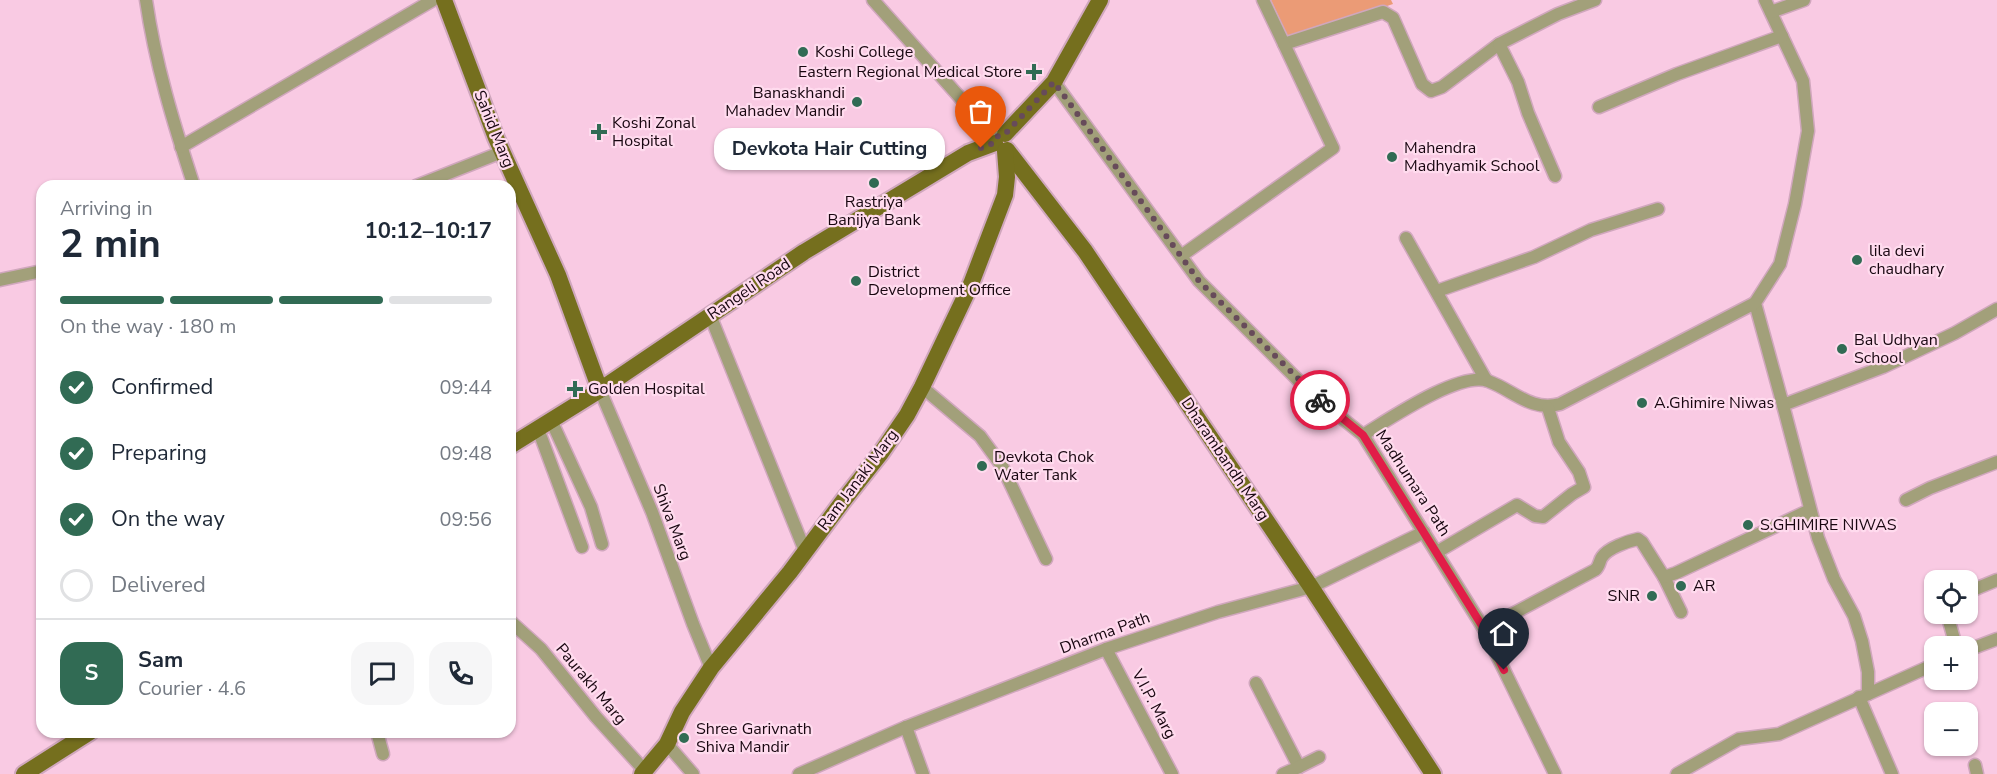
<!DOCTYPE html>
<meta charset="utf-8">
<style>
:root{--surface:#fff;--page:#f6f6f7;--text:#1f2937;--muted:#747a83;--line:#e0e1e3;--accent:#316b54}
body{margin:0;font-family:"Nunito Sans",sans-serif;background:var(--page);color:var(--text);height:100vh;display:flex;flex-direction:column;font-size:22px;white-space:nowrap}
*{box-sizing:border-box;margin:0}
p{font-size:20px;color:var(--muted)}
.icon{flex:none;width:33px;height:33px;fill:none;stroke:currentColor;stroke-width:2;stroke-linecap:round;stroke-linejoin:round}
.map{position:relative;flex:1;overflow:hidden}
.side{position:absolute;left:36px;top:180px;width:480px;height:558px;display:flex;flex-direction:column;background:var(--surface);border-radius:18px;box-shadow:0 2px 4px #0004}
.side>*{flex:none}
.fabs{position:absolute;left:1924px;top:570px;display:grid;gap:12px}
.fabs a{display:grid;place-items:center;width:54px;height:54px;border-radius:12px;background:var(--surface);box-shadow:0 2px 4px #0004;font-size:30px}
.pin{position:absolute;display:grid;place-items:center;width:51px;height:51px;color:#fff;margin:-62px -26px;border-radius:50% 50% 50% 0;rotate:-45deg;box-shadow:0 0 6px #0007}
.pin .icon{rotate:45deg}
.courier{position:absolute;display:grid;place-items:center;width:60px;height:60px;margin:-30px;border:4px solid #e11d48;border-radius:50%;background:#fff;color:#222;box-shadow:0 2px 8px #0007}
.bubble{position:absolute;height:42px;border-radius:18px;background:var(--surface);box-shadow:0 2px 4px #0004;font-size:20px;font-weight:700;line-height:42px;text-align:center}
.headline em{font-style:normal;font-weight:700}
.headline div{display:flex;flex-direction:column-reverse}
.headline{display:flex;align-items:center;justify-content:space-between;height:102px;padding:0 24px}
h1{font-size:39px;font-weight:700;line-height:45px}
.bar{display:grid;grid-template-columns:repeat(4,1fr);gap:9px 6px;align-content:center;height:72px;padding:0 24px}
.bar i{height:8px;border-radius:4px;background:var(--line)}
.bar .selected{background:var(--accent)}
.bar p{grid-column:span 4}
.line{display:flex;align-items:center;gap:15px;padding:0 24px;border-top:2px solid var(--line)}
.line div{flex:1}
.round{display:grid;place-items:center;flex:none;width:63px;height:63px;border-radius:18px;background:var(--page)}
ol{padding:0 24px;list-style:none}
li{display:flex;align-items:center;gap:18px;height:66px}
li p{margin-inline-start:auto}
li .icon{padding:6px;border-radius:50%;background:var(--accent);color:#fff;stroke-width:4}
li:last-child{color:var(--muted)}
li i{width:33px;height:33px;border:3px solid var(--line);border-radius:50%}
.map>svg:first-child{display:block}
.green{fill:#eb9b76}
.lines{fill:none;stroke-linecap:round;stroke-linejoin:round}
.minor-casing{stroke:#d0a7bd;stroke-width:15}
.major-casing{stroke:#d0a7bd;stroke-width:20}
.minor{stroke:#a2a07a;stroke-width:12}
.major{stroke:#756f1e;stroke-width:16}
.done{stroke:#674b5a;stroke-width:6;stroke-dasharray:0 10.8}
.route{stroke:#e11d48;stroke-width:8}
.poi-dot{fill:#316b54;stroke:#ffdbee;stroke-width:2}
.labels{text-anchor:middle;dominant-baseline:central;stroke-width:4.5;stroke-linejoin:round;paint-order:stroke}
.poi-label{font-size:16px;fill:#180610;stroke:#ffdbee;text-anchor:start}
.street-label{font-size:16px;fill:#180610;stroke:#ffdbee}
</style>
<div class="map">
<svg width="1997" height="774" viewBox="0 0 1997 774">
<rect width="100%" height="100%" fill="#f9cae3"/>
<path class="green" d="M 1271,0 L 1391,0 L 1393,4 L 1289,39 Z"/>
<g class="lines">
<defs>
<g id="minor">
<path d="M 146,0 C 155,63 174,125 194,186"/>
<path d="M 873,0 L 996,138"/>
<path d="M 1263,0 L 1284,44 L 1383,12 L 1393,18 L 1422,84 L 1431,91 L 1442,87 L 1499,44 L 1558,14 L 1595,0"/>
<path d="M 1765,0 L 1803,81 L 1808,131 L 1795,204 L 1780,264 L 1755,303 L 1783,405 L 1883,367 L 1955,333 L 1997,309"/>
<path d="M 1771,12 L 1804,0"/>
<path d="M 1499,44 L 1518,82 L 1528,113 L 1555,176"/>
<path d="M 1054,82 L 1199,281 L 1314,396 L 1363,435 L 1484,629 L 1555,774"/>
<path d="M 1599,107 L 1677,74 L 1782,36"/>
<path d="M 181,147 L 433,0"/>
<path d="M 416,186 L 502,152"/>
<path d="M 1406,238 L 1486,380"/>
<path d="M 1181,256 L 1333,148 L 1284,44"/>
<path d="M 0,280 L 42,271"/>
<path d="M 1437,291 L 1534,257 L 1591,230 L 1658,209"/>
<path d="M 710,315 L 805,551"/>
<path d="M 922,387 L 980,436 L 1002,466 L 1046,559"/>
<path d="M 600,390 L 652,512 L 693,624 L 711,668"/>
<path d="M 1783,405 L 1818,538 L 1834,579 L 1854,616 L 1862,641 L 1868,672 L 1868,694"/>
<path d="M 551,420 L 591,507 L 602,544"/>
<path d="M 538,429 L 582,547"/>
<path d="M 1363,435 C 1388,420 1459,371 1488,381 C 1513,390 1531,412 1560,404 L 1755,303"/>
<path d="M 1906,500 L 1930,488 L 1997,462"/>
<path d="M 1437,552 L 1517,505 L 1535,516 L 1543,517 L 1572,494 L 1584,487 L 1579,472 L 1559,442 L 1548,408"/>
<path d="M 1664,577 L 1681,612"/>
<path d="M 1968,592 L 1997,580"/>
<path d="M 1947,614 L 1956,646"/>
<path d="M 510,621 L 541,649 L 596,717 L 645,771"/>
<path d="M 1484,629 L 1595,570 C 1600,566 1599,561 1602,557 C 1608,548 1628,541 1638,539 L 1642,542 L 1664,577 L 1676,573 L 1810,510"/>
<path d="M 1106,649 L 1172,774"/>
<path d="M 1968,650 L 1997,639"/>
<path d="M 1256,683 L 1299,767 L 1283,774"/>
<path d="M 1859,697 L 1892,774"/>
<path d="M 906,727 L 923,774"/>
<path d="M 377,732 L 383,754"/>
<path d="M 667,744 L 693,774"/>
<path d="M 1975,765 L 1977,774"/>
<path d="M 1299,767 L 1319,757"/>
<path d="M 799,774 L 906,727 L 1106,649 L 1218,612 L 1311,587 L 1424,532"/>
<path d="M 1677,774 L 1739,739 L 1779,734 L 1935,664"/>
</g>
<g id="major">
<path d="M 444,0 L 496,138 L 558,275 L 600,390"/>
<path d="M 1005,134 L 1054,82 L 1100,0"/>
<path d="M 1007,150 L 1085,251 L 1311,587 L 1433,774"/>
<path d="M 510,446 L 600,390 L 804,252 L 968,153 L 995,143"/>
<path d="M 24,774 L 90,732"/>
<path d="M 642,774 L 667,744 L 682,712 L 711,668 L 790,572 L 843,501 L 881,453 L 907,415 L 922,387 L 971,284 L 1005,195 L 1007,177 L 1005,151"/>
</g>
</defs>
<use href="#minor" class="minor-casing"/>
<use href="#major" class="major-casing"/>
<use href="#minor" class="minor"/>
<use href="#major" class="major"/>
</g>
<g class="lines">
<path class="done" d="M 981,148 L 994,143 L 998,136 L 1005,134 L 1054,82 L 1199,281 L 1320,400"/>
<path class="route" d="M 1320,400 L 1363,435 L 1484,629 L 1504,670"/>
</g>
<g class="poi-dot">
<circle cx="803" cy="52" r="6"/>
<path d="M1031 63h6v6h6v6h-6v6h-6v-6h-6v-6h6z"/>
<circle cx="857" cy="102" r="6"/>
<path d="M596 123h6v6h6v6h-6v6h-6v-6h-6v-6h6z"/>
<circle cx="1392" cy="157" r="6"/>
<circle cx="874" cy="183" r="6"/>
<circle cx="1857" cy="260" r="6"/>
<circle cx="856" cy="281" r="6"/>
<circle cx="1842" cy="349" r="6"/>
<path d="M572 380h6v6h6v6h-6v6h-6v-6h-6v-6h6z"/>
<circle cx="1642" cy="403" r="6"/>
<circle cx="982" cy="466" r="6"/>
<circle cx="1748" cy="525" r="6"/>
<circle cx="1681" cy="586" r="6"/>
<circle cx="1652" cy="596" r="6"/>
<circle cx="684" cy="738" r="6"/>
</g>
<g class="labels">
<g class="poi-label">
<text x="815" y="52">Koshi College</text>
<text x="1022" y="72" text-anchor="end">Eastern Regional Medical Store</text>
<text x="845" y="93" text-anchor="end">Banaskhandi<tspan x="845" dy="18">Mahadev Mandir</tspan></text>
<text x="612" y="123">Koshi Zonal<tspan x="612" dy="18">Hospital</tspan></text>
<text x="1404" y="148">Mahendra<tspan x="1404" dy="18">Madhyamik School</tspan></text>
<text x="874" y="202" text-anchor="middle">Rastriya<tspan x="874" dy="18">Banijya Bank</tspan></text>
<text x="1869" y="251">lila devi<tspan x="1869" dy="18">chaudhary</tspan></text>
<text x="868" y="272">District<tspan x="868" dy="18">Development Office</tspan></text>
<text x="1854" y="340">Bal Udhyan<tspan x="1854" dy="18">School</tspan></text>
<text x="588" y="389">Golden Hospital</text>
<text x="1654" y="403">A.Ghimire Niwas</text>
<text x="994" y="457">Devkota Chok<tspan x="994" dy="18">Water Tank</tspan></text>
<text x="1760" y="525">S.GHIMIRE NIWAS</text>
<text x="1693" y="586">AR</text>
<text x="1640" y="596" text-anchor="end">SNR</text>
<text x="696" y="729">Shree Garivnath<tspan x="696" dy="18">Shiva Mandir</tspan></text>
</g>
<g class="street-label">
<text transform="translate(494 129) rotate(68)">Sahid Marg</text>
<text transform="translate(749 289) rotate(-34)">Rangeli Road</text>
<text transform="translate(1225 459) rotate(56)">Dharambandh Marg</text>
<text transform="translate(858 480) rotate(-53)">Ram Janaki Marg</text>
<text transform="translate(1413 483) rotate(57)">Madhumara Path</text>
<text transform="translate(672 522) rotate(69)">Shiva Marg</text>
<text transform="translate(1105 633) rotate(-20)">Dharma Path</text>
<text transform="translate(591 684) rotate(50)">Paurakh Marg</text>
<text transform="translate(1154 704) rotate(62)">V.I.P. Marg</text>
</g>
</g>
</svg>
<div class="fabs">
<a><svg class="icon" aria-label="locate" viewBox="0 0 24 24"><circle cx="12" cy="12" r="6"/><path d="M12 2v4M12 18v4M2 12h4M18 12h4"/></svg></a>
<a>+</a>
<a>−</a>
</div>
<div class="pin" style="left:981px;top:148px;background:#ea580c"><svg class="icon" aria-label="bag" viewBox="0 0 24 24"><path d="M5 8h14l-1 12H6zM9 8a3 3 0 0 1 6 0"/></svg></div>
<div class="pin" style="left:1504px;top:670px;background:#1f2937"><svg class="icon" aria-label="home" viewBox="0 0 24 24"><path d="M3 11l9-7 9 7M6 9v11h12V9"/></svg></div>
<div class="courier" style="left:1320px;top:400px"><svg class="icon" aria-label="bike" viewBox="0 0 24 24"><circle cx="6" cy="16" r="4"/><circle cx="18" cy="16" r="4"/><path d="M6 16l4-8h5l3 8M10 8l3 8H6M13 5h3"/></svg></div>
<div class="bubble" style="left:714px;top:128px;width:231px">Devkota Hair Cutting</div>
<section class="side">
<div class="headline"><div><h1>2 min</h1><p>Arriving in</p></div><em>10:12–10:17</em></div>
<div class="bar"><i class="selected"></i><i class="selected"></i><i class="selected"></i><i></i><p>On the way · 180 m</p></div>
<ol>
<li><svg class="icon" aria-label="check" viewBox="0 0 24 24"><path d="M5 12l5 5 9-10"/></svg>Confirmed<p>09:44</p></li>
<li><svg class="icon" aria-label="check" viewBox="0 0 24 24"><path d="M5 12l5 5 9-10"/></svg>Preparing<p>09:48</p></li>
<li><svg class="icon" aria-label="check" viewBox="0 0 24 24"><path d="M5 12l5 5 9-10"/></svg>On the way<p>09:56</p></li>
<li><i></i>Delivered</li>
</ol>
<div class="line" style="height:108px"><b class="round" style="background:var(--accent);color:#fff">S</b><div><b>Sam</b><p>Courier · 4.6</p></div><a class="round"><svg class="icon" aria-label="chat" viewBox="0 0 24 24"><path d="M4 5h16v11H9l-5 4z"/></svg></a><a class="round"><svg class="icon" aria-label="phone" viewBox="0 0 24 24"><path d="M5 4h4l2 5-3 2q2 4 5 5l2-3 5 2v4C11 20 4 13 5 4z"/></svg></a></div>
</section>
</div>
